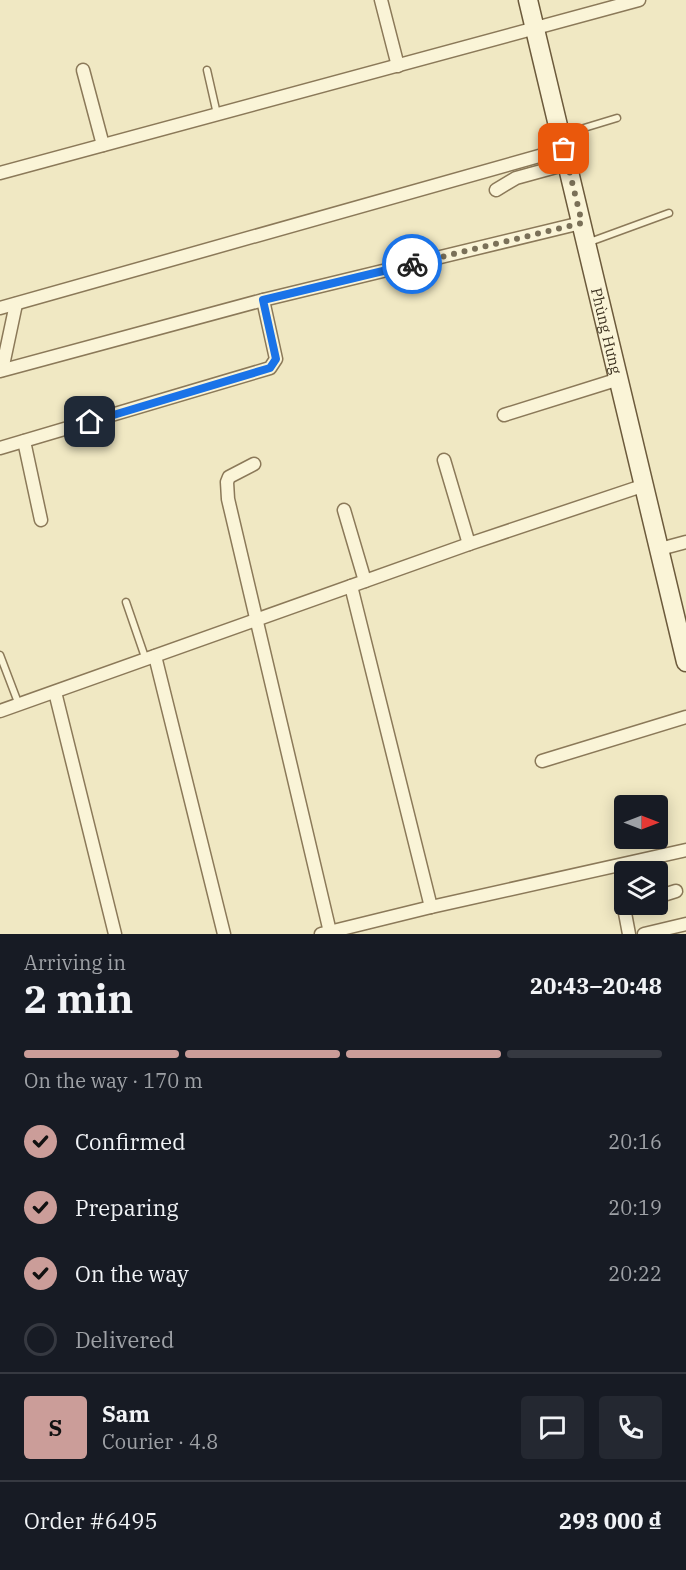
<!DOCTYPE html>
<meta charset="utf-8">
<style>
:root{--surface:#171b24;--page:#242831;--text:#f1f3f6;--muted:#9ea1a6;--line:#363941;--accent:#cb9d99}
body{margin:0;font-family:"IBM Plex Serif",serif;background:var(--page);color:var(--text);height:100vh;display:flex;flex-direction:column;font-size:22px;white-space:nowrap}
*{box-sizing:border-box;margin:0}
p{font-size:20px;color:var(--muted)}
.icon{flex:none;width:33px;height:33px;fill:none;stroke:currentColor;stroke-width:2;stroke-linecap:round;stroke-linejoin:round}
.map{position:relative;height:934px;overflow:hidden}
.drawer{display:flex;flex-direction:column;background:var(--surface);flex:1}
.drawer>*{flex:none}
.needle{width:39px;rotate:90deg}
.controls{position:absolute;left:614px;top:795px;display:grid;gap:12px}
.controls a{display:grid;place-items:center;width:54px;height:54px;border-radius:6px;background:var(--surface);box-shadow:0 3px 15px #0003;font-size:30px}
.pin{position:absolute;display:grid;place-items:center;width:51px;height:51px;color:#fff;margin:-26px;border-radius:12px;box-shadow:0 3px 9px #0006}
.courier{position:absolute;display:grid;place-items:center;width:60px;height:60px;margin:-30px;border:4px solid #1a73e8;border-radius:50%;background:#fff;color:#222;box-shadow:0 2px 8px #0007}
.summary em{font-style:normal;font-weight:700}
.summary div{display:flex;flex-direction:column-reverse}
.summary{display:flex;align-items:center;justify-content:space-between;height:102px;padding:0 24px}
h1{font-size:39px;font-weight:700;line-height:45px}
.bar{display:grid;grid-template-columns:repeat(4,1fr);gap:9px 6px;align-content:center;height:72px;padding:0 24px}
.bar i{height:8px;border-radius:4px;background:var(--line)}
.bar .on{background:var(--accent)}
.bar p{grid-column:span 4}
.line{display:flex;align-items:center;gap:15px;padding:0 24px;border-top:2px solid var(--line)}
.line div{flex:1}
.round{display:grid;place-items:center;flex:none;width:63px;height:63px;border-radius:6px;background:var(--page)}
ol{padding:0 24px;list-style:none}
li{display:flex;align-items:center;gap:18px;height:66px}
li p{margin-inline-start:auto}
li .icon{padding:6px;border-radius:50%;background:var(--accent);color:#111;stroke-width:4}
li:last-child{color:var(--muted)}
li i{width:33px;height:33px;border:3px solid var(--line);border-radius:50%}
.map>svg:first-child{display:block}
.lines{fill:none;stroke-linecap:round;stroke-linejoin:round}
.lane-casing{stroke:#8b7959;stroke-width:9}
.street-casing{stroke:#8b7959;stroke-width:15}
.secondary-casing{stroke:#6c5a3c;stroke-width:21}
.lane{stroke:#faf4d7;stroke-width:6}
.street{stroke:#faf4d7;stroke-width:12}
.secondary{stroke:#faf4d7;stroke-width:18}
.done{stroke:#7a7058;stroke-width:6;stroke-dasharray:0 10.8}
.route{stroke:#1a73e8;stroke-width:8}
.labels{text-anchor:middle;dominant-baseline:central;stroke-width:5;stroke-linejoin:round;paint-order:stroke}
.street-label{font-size:15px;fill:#3a2f1e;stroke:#f7f1d3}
</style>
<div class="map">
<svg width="686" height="934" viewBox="0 0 686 934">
<rect width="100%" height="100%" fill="#f0e8c3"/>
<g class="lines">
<defs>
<g id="lane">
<path d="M 207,70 L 217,114"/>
<path d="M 561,135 L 617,118"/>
<path d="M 587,243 L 669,213"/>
<path d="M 126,602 L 146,660"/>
<path d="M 0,655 L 19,705"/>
</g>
<g id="street">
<path d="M 381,0 L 398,66"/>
<path d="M 83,70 L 103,145"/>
<path d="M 0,173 L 639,0"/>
<path d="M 496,190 L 516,178 L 567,164"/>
<path d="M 0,308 L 564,149"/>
<path d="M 2,370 L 16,304"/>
<path d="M 0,371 L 263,300 L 581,223"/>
<path d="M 504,415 L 619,379"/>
<path d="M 24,441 L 41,520"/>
<path d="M 0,448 L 270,368 L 276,359 L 263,300"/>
<path d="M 444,460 L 469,544"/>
<path d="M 254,464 L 229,477 L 227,482 L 228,499 L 330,932"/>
<path d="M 344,510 L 365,581"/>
<path d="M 660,549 L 686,542"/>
<path d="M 351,586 L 431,907"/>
<path d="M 155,656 L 224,934"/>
<path d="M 55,692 L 115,934"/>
<path d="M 0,711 L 469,544 L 645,485"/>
<path d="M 542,761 L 686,717"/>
<path d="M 657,897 L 676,891"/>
<path d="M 629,904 L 625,909 L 625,913 L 629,934"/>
<path d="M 321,934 L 431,907 L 686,850"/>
<path d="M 644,934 L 686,924"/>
</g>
<g id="secondary">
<path id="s1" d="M 528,0 L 686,662"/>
</g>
</defs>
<use href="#lane" class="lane-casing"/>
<use href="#street" class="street-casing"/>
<use href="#secondary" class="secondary-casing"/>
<use href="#lane" class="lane"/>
<use href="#street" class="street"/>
<use href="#secondary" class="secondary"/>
</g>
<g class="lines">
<path class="done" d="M 412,264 L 582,223 L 564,149"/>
<path class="route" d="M 90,422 L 270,368 L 276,359 L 263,300 L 412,264"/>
</g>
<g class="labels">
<g class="street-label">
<text stroke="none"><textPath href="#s1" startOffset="340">Phùng Hưng</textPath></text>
</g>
</g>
</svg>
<div class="controls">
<a><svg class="needle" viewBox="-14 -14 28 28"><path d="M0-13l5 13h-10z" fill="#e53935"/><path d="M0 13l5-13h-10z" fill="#9ea1a6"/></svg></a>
<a><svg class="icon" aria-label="layers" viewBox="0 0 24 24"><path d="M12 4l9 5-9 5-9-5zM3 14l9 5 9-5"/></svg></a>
</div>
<div class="pin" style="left:564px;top:149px;background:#ea580c"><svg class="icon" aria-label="bag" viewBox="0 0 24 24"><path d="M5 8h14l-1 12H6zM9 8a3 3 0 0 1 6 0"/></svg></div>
<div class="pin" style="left:90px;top:422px;background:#1f2937"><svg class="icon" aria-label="home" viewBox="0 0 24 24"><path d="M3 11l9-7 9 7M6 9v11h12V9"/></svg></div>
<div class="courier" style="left:412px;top:264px"><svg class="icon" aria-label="bike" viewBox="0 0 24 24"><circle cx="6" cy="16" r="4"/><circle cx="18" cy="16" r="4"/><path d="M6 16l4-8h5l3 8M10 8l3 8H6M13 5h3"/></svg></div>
</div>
<section class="drawer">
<div class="summary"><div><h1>2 min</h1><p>Arriving in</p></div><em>20:43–20:48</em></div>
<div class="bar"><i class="on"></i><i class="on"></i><i class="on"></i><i></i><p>On the way · 170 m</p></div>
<ol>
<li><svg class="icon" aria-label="check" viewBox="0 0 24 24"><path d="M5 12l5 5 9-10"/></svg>Confirmed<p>20:16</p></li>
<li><svg class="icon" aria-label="check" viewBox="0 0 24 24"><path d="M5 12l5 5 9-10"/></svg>Preparing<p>20:19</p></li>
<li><svg class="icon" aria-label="check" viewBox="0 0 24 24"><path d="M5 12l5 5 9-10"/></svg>On the way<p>20:22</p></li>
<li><i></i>Delivered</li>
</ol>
<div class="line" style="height:108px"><b class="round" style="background:var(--accent);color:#111">S</b><div><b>Sam</b><p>Courier · 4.8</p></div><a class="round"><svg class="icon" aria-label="chat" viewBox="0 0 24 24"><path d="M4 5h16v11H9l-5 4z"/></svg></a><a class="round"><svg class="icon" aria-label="phone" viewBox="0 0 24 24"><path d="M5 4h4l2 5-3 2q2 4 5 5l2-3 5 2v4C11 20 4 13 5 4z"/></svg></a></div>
<div class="line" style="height:78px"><div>Order #6495</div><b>293 000 ₫</b></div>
</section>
